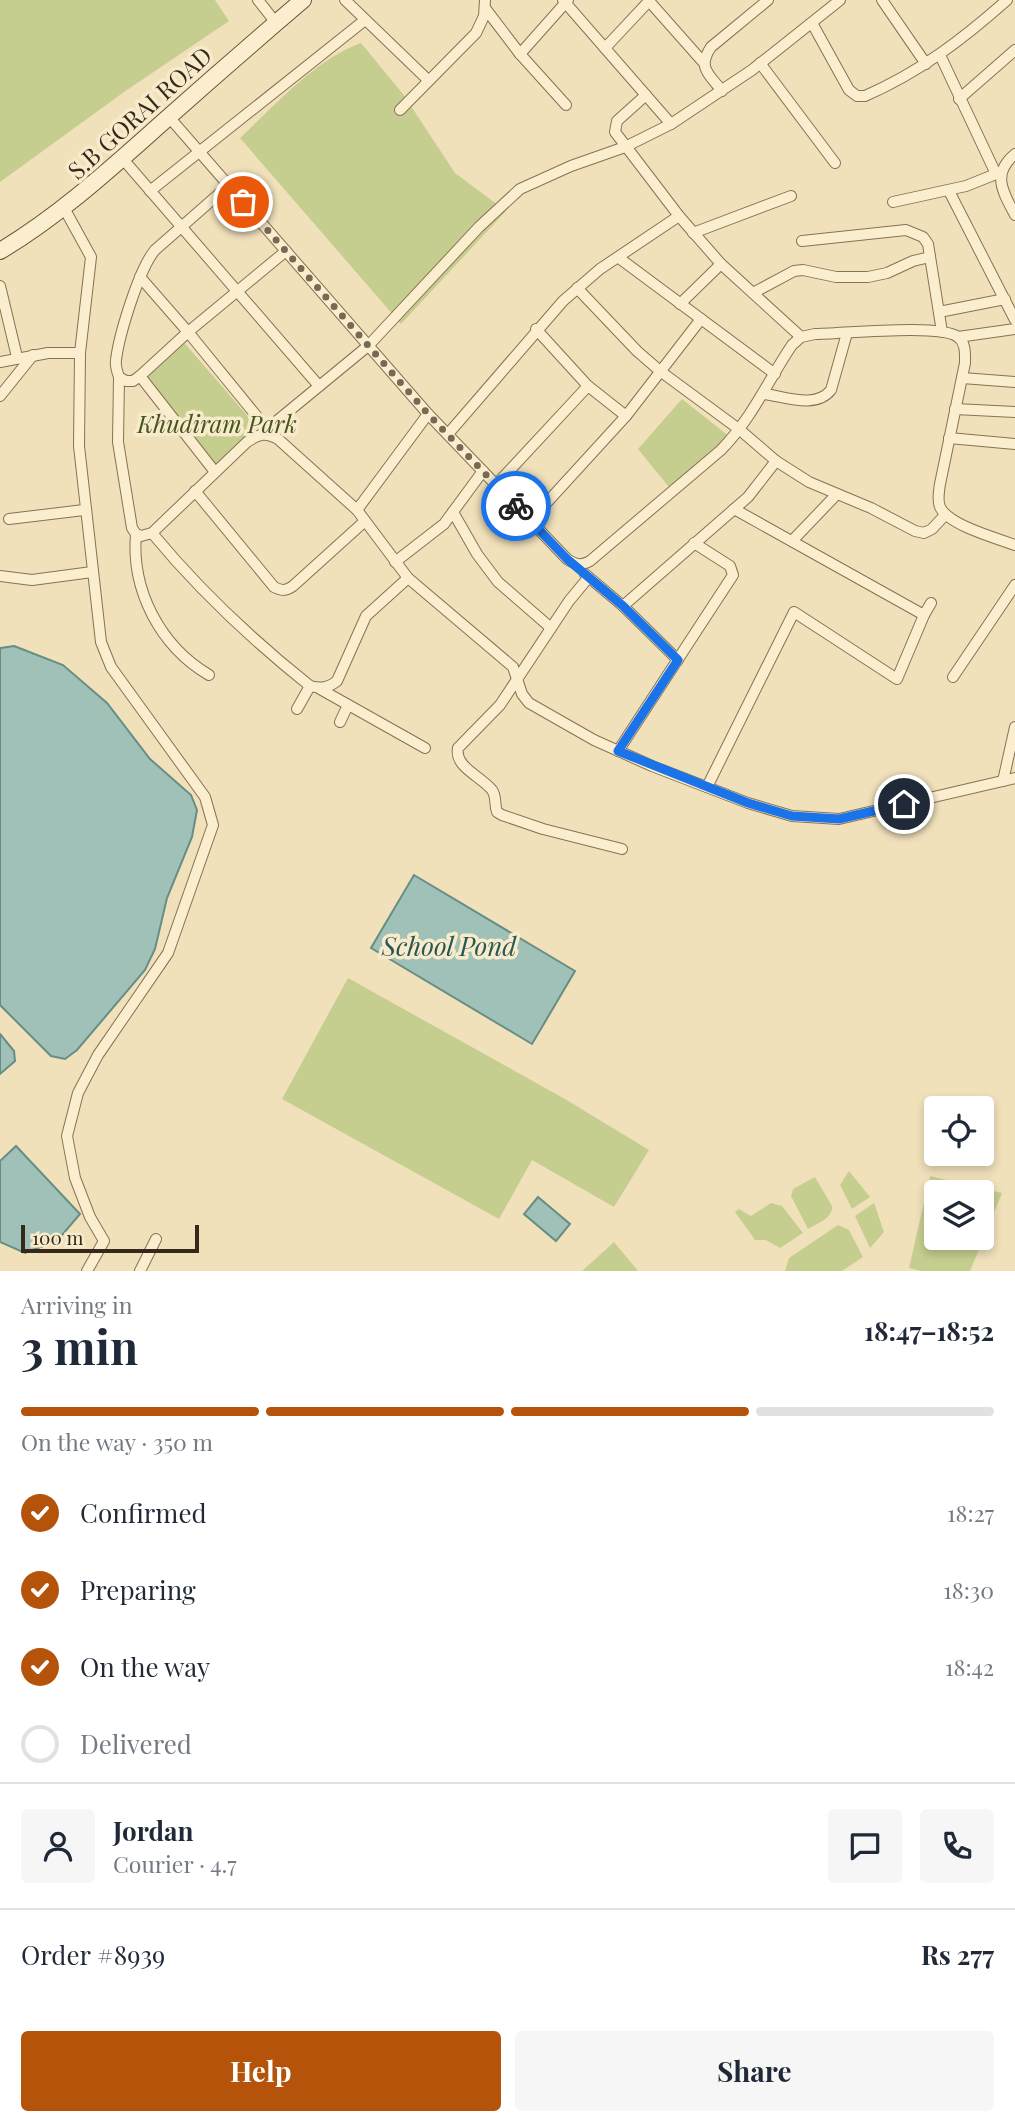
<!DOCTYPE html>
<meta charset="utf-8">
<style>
:root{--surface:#fff;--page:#f6f6f7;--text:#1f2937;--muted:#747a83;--line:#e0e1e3;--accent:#b45309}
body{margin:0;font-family:"Playfair Display",serif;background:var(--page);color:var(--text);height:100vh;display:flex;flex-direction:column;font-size:26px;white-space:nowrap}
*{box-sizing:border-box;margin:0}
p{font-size:23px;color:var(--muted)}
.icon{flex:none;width:38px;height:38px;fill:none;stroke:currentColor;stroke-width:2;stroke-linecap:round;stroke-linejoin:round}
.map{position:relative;height:1271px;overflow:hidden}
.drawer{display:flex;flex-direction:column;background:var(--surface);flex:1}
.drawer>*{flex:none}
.tools{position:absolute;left:924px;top:1096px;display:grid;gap:14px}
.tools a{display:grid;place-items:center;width:70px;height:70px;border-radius:7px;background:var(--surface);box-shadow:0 4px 10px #0003;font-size:35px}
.scale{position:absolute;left:21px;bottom:18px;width:178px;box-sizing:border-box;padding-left:7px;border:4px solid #36281a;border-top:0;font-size:19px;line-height:24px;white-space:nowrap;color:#36281a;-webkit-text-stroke:5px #f7ebcb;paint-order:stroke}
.pin{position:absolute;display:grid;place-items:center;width:60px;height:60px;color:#fff;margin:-30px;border:4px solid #fff;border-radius:50%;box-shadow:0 2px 7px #0007}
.courier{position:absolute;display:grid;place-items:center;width:70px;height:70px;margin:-35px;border:5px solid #1a73e8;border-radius:50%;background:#fff;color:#222;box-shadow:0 2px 9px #0007}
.head em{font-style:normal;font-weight:700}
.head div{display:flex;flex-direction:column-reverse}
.head{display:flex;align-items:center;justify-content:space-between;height:119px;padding:0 21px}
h1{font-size:46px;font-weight:700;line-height:52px}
.bar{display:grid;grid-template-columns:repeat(4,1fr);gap:10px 7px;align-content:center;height:84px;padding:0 21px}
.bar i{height:9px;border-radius:5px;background:var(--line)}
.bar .selected{background:var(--accent)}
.bar p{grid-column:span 4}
.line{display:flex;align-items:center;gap:18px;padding:0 21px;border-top:2px solid var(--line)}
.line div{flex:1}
.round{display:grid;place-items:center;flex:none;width:74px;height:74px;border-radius:7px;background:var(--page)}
ol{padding:0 21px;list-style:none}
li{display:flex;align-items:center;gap:21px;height:77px}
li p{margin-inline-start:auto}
li .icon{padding:7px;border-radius:50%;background:var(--accent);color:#fff;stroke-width:4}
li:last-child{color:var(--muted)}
li i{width:38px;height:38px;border:4px solid var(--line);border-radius:50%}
.cta{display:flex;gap:14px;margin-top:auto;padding:14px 21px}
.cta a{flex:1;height:80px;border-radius:7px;background:var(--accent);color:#fff;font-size:28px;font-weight:700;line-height:80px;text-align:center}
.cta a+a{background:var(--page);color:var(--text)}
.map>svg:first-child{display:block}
.green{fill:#c6ce8f;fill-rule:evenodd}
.water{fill:#a0c1b7;stroke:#678e85;stroke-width:2}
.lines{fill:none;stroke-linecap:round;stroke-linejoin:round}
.street-casing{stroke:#887154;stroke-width:12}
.secondary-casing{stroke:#695138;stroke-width:18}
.street{stroke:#fbeece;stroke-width:10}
.secondary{stroke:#fbeece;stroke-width:16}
.done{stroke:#776952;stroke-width:7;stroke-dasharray:0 12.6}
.route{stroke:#1a73e8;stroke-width:9}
.labels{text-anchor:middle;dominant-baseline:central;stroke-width:7;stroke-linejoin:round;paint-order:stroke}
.street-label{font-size:24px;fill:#36281a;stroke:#f7ebcb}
.park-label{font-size:24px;font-style:italic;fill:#46541f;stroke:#f7ebcb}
.water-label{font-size:26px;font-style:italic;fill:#285755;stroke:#f7ebcb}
</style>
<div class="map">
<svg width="1015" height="1271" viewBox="0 0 1015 1271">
<rect width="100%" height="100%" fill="#f0e1bb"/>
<g class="green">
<path d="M 0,0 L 215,0 L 229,21 L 124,92 L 0,182 Z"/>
<path d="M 361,43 L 403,94 L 455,173 L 506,211 L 401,324 L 240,138 C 275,105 316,59 361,43 Z"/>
<path d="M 181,339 L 258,428 L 216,466 L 143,374 Z"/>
<path d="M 682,399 L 730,437 L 672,491 L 638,449 Z"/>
<path d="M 348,978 L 565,1099 L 649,1150 L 614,1207 L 532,1160 L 499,1219 L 282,1099 Z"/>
<path d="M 849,1171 L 870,1197 L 852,1209 L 840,1185 Z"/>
<path d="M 930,1176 L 1002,1193 L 970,1271 L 922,1271 L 909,1268 ZM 936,1192 L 982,1192 L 982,1237 L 936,1237 Z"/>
<path d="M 815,1177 L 832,1206 C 833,1218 818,1223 808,1229 L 791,1196 L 793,1189 Z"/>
<path d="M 771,1203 L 782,1206 L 803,1233 L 780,1248 L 766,1240 L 755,1240 L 735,1212 L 739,1209 L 751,1216 Z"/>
<path d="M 874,1203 L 884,1232 L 870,1248 L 855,1216 Z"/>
<path d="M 838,1225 L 849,1230 L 863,1257 L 842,1271 L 785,1271 L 789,1258 Z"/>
<path d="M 614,1242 L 638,1271 L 582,1271 Z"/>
</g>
<g class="water">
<path d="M 14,646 L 63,665 L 107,703 L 150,759 L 191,795 L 197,810 L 192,837 L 167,898 L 155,949 L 145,970 L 77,1050 L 65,1059 L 51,1056 L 0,1005 L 0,650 L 1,648 Z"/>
<path d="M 414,875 L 575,971 L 532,1044 L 371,948 Z"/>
<path d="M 0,1034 L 14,1051 L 15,1061 L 0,1074 Z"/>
<path d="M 16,1146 L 80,1214 L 57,1241 L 25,1253 L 0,1242 L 0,1161 Z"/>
<path d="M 538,1197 L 570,1224 L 556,1241 L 524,1214 Z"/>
</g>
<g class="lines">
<defs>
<g id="street">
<path d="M 258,0 L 276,23"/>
<path d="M 345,0 L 428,80"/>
<path d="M 563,0 L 671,124"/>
<path d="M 882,0 L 926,64"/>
<path d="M 649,1 L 703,62"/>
<path d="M 485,8 L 520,54 L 566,105"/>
<path d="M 812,23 L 849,90 L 857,96 L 865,96 C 920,72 963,39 1007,0"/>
<path d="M 605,48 L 650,0"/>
<path d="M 520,54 L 568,0"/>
<path d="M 940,55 L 996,174"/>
<path d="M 760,63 L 835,163"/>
<path d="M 722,91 C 709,74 697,68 711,47 L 768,0"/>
<path d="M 646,95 L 617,121 L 615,132 L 679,216 L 721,264 L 801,337"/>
<path d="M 959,99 L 1015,50"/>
<path d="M 400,110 L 476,33 L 484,16 L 485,0"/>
<path d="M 169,117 L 428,414 L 567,559 C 576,565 581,566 590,561 L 721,450 C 753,417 767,382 792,345 L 801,337 L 815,334 C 841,334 941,323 958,337 C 966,343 965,354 965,363 L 940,484 C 939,491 937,500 940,507 C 948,525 996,538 1015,545"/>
<path d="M 1015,154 C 991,174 1003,192 1015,215"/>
<path d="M 122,158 L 319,386"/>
<path d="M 228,186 L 155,250 C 139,269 119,335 116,360 C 115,366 117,371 119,377 L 126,381 L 133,381 L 140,376 L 188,332 L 286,251"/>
<path d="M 150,191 L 365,20"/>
<path d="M 949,191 L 1015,320"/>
<path d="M 893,202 L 966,186 L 1001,172"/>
<path d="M 64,208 L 91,257 L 80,353 L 79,446 L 101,642 L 111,667 L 205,797 L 213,825 L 168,953 L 98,1055 L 78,1093 L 67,1136 L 75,1178 L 90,1217 L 104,1241 L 87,1271"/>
<path d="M 693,233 L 791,196"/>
<path d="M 802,241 L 906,230 L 923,237 L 928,244 L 942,332"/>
<path d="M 619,258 L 775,374"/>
<path d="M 140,277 L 188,332 L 259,419 L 267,433 L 278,420 L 368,346 L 479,227 L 520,189 L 571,166 L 625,147 L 671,124 L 752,70 L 840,0"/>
<path d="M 0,286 L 17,357"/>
<path d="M 577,288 L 637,351 L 660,371 L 740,430 L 776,461 L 809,482 L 871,508 L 915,531 L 924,533 L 932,529 L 945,515"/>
<path d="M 753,293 L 794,271 L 803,270 L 836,277 L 868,277 L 887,273 L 913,261 L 930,257"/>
<path d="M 680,304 L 721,264"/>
<path d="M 939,312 L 1005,299"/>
<path d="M 536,329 L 588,386 L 626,416"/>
<path d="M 958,337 L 1015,329"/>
<path d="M 0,362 L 48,353 L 80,353"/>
<path d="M 140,376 L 215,472"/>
<path d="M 119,377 L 118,442 L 132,528 L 136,534 L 141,536 L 152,533 L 247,442 C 259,434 265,432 278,439 L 357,510 L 408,578 L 513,667 L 522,694 L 529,703 L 594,740 L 652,766 L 748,803 L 792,816 L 839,819 L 1015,778"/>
<path d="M 962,378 L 1015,382"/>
<path d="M 765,394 C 786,397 816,409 831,390 L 847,333"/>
<path d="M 0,396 L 33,355"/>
<path d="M 955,409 L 1015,412"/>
<path d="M 448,434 L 563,301 L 600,269 L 679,216"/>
<path d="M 949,438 L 1015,444"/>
<path d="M 496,485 L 588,386"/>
<path d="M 195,491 L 274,587 C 282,591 286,591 293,586 L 365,521"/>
<path d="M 734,509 L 924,615"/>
<path d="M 357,510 L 428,414"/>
<path d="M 453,512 L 477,554 L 498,582 L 551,628"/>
<path d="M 9,519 L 84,510"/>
<path d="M 530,521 L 626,416 L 701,319"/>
<path d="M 152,533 C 200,591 251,639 310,686 C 321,689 328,688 337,681 L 366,616 L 408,578"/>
<path d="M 136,534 C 131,590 160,646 209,675"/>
<path d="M 792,541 L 837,494"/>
<path d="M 395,562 L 444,524 L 483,471"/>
<path d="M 585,574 L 623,606 L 678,660"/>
<path d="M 0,576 L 32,580 L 92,572"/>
<path d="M 588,578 L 569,601 L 500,705 L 458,748 C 454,767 481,776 492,790 C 497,797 494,804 497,812 L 502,815 L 543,829 L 622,849"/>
<path d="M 623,606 L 748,497 L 776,461"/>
<path d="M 953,677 L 1015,585"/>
<path d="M 320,689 L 425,748"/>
<path d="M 297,709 L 310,686"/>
<path d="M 340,722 L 348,705"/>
<path d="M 618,751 L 733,575 L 730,566 L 694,543"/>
<path d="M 1003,781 L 1015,727"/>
<path d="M 707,787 L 794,612 L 897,679 L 924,615 L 931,603"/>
<path d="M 140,1271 L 156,1239"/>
</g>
<path id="secondary" d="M 0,251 C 60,215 110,169 163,122 C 209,81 256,40 303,0"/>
</defs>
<use href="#street" class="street-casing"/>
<use href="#secondary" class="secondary-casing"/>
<use href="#street" class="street"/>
<use href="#secondary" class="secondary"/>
</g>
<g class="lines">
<path class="done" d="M 243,202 L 428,414 L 516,506"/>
<path class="route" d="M 516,506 L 567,559 L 623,606 L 678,660 L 618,751 L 748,803 L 792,816 L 839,819 L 904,804"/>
</g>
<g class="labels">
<g class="street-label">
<text transform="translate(139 112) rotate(-42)">S.B GORAI ROAD</text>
</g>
<g class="park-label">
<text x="217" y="423">Khudiram Park</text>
</g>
<g class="water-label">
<text x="449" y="945">School Pond</text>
</g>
</g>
</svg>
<div class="tools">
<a><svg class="icon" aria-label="locate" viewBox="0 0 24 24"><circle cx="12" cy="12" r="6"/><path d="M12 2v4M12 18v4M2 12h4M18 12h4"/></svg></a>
<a><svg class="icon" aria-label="layers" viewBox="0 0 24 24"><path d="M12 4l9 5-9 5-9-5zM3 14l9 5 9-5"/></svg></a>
</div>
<div class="scale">100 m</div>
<div class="pin" style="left:243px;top:202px;background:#ea580c"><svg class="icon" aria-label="bag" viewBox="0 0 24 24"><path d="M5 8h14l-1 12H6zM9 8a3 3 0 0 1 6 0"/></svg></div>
<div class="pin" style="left:904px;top:804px;background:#1f2937"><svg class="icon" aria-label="home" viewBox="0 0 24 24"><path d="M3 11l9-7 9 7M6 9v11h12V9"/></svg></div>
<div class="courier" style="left:516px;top:506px"><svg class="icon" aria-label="bike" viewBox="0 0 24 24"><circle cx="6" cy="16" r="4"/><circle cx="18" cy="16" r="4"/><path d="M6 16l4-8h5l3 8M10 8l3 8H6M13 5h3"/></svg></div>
</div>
<section class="drawer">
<div class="head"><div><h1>3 min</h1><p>Arriving in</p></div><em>18:47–18:52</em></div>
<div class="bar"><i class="selected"></i><i class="selected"></i><i class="selected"></i><i></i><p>On the way · 350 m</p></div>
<ol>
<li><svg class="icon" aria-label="check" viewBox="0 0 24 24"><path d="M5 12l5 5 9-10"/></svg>Confirmed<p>18:27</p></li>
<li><svg class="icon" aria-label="check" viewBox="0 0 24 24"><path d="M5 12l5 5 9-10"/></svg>Preparing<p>18:30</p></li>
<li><svg class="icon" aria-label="check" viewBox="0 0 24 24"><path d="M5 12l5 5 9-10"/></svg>On the way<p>18:42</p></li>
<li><i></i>Delivered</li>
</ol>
<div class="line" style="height:126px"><a class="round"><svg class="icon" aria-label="person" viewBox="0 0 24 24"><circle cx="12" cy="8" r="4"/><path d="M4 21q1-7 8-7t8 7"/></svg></a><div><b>Jordan</b><p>Courier · 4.7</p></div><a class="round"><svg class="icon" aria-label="chat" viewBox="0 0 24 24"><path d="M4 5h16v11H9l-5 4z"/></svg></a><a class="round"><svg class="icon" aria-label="phone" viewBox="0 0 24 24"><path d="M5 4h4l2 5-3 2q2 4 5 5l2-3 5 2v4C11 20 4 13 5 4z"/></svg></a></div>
<div class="line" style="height:91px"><div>Order #8939</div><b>Rs 277</b></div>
<div class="cta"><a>Help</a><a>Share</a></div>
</section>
